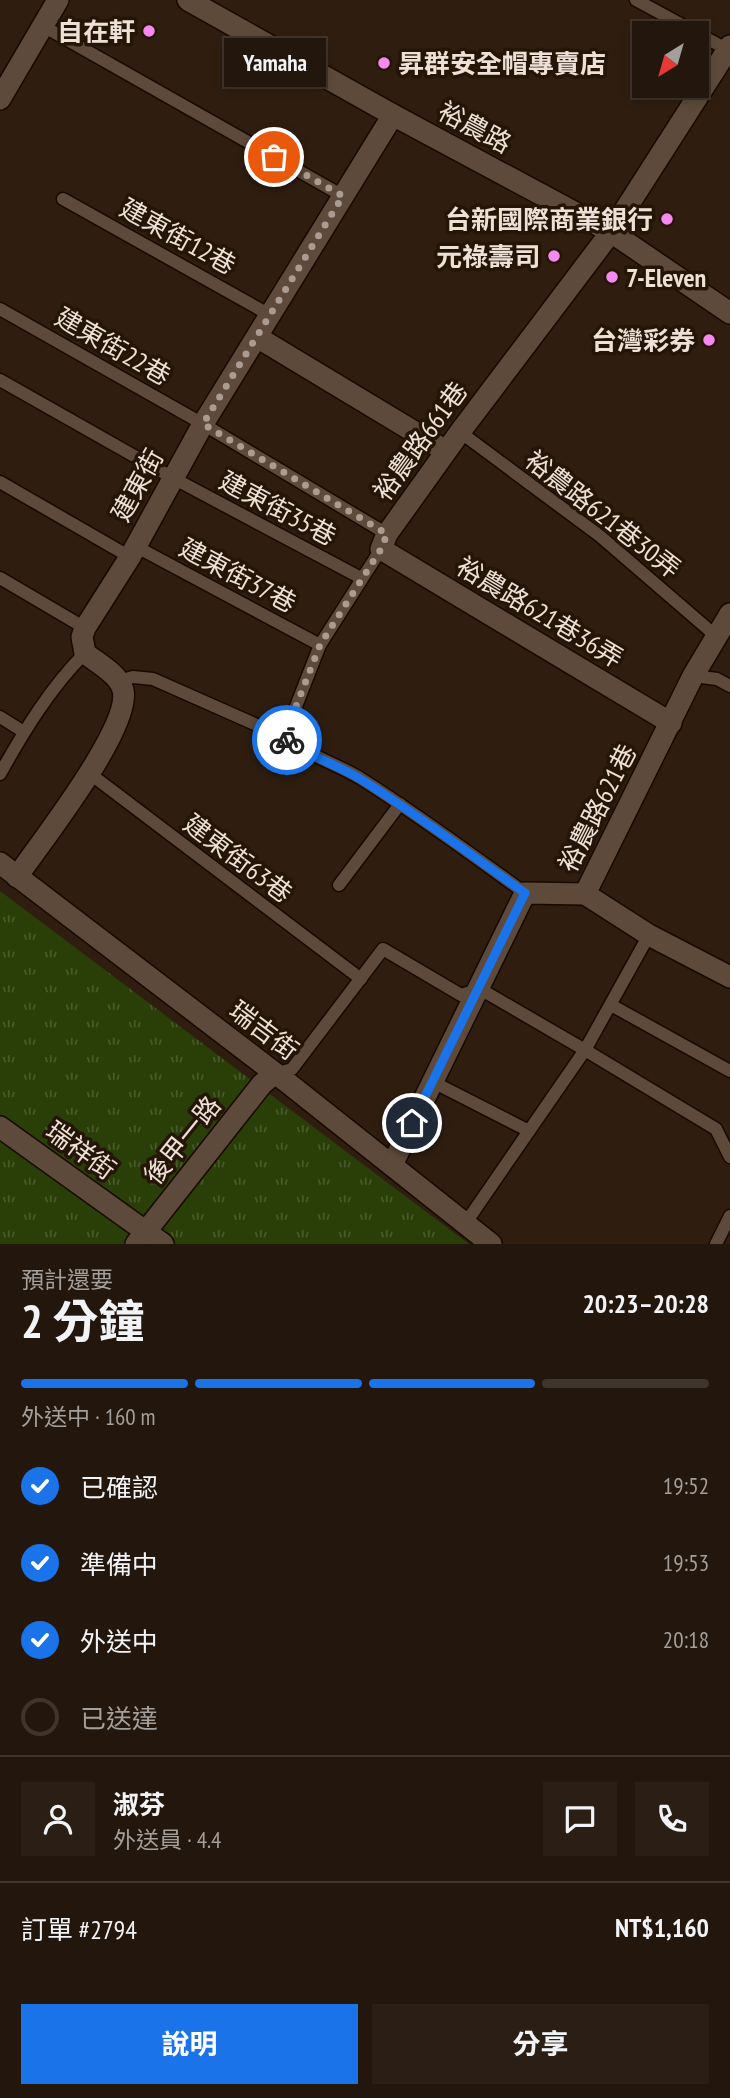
<!DOCTYPE html>
<html lang="zh-TW">
<meta charset="utf-8">
<style>
:root{--surface:#23160c;--page:#2b1f15;--text:#f1f3f6;--muted:#a39f9d;--line:#40352d;--accent:#1a73e8}
body{margin:0;font-family:"PT Sans Narrow","Noto Sans TC",sans-serif;background:var(--page);color:var(--text);height:100vh;display:flex;flex-direction:column;font-size:26px;white-space:nowrap}
*{box-sizing:border-box;margin:0}
p{font-size:23px;color:var(--muted)}
.icon{flex:none;width:38px;height:38px;fill:none;stroke:currentColor;stroke-width:2;stroke-linecap:round;stroke-linejoin:round}
.map{position:relative;height:1244px;overflow:hidden}
.details{display:flex;flex-direction:column;background:var(--surface);flex:1}
.details>*{flex:none}
.needle{width:46px;rotate:217deg}
.buttons{position:absolute;left:632px;top:21px;display:grid;gap:14px}
.buttons a{display:grid;place-items:center;width:77px;height:77px;border-radius:0px;background:var(--surface);box-shadow:0 4px 10px #0003,0 0 0 2px var(--line);font-size:35px}
.pin{position:absolute;display:grid;place-items:center;width:60px;height:60px;color:#fff;margin:-30px;border:4px solid #fff;border-radius:50%;box-shadow:0 2px 7px #0007}
.courier{position:absolute;display:grid;place-items:center;width:70px;height:70px;margin:-35px;border:5px solid #1a73e8;border-radius:50%;background:#fff;color:#222;box-shadow:0 2px 9px #0007}
.bubble{position:absolute;height:49px;border-radius:0px;background:var(--surface);box-shadow:0 4px 10px #0003,0 0 0 2px var(--line);font-size:23px;font-weight:700;line-height:49px;text-align:center}
.overview em{font-style:normal;font-weight:700}
.overview div{display:flex;flex-direction:column-reverse}
.overview{display:flex;align-items:center;justify-content:space-between;height:119px;padding:0 21px}
h1{font-size:46px;font-weight:700;line-height:52px}
.bar{display:grid;grid-template-columns:repeat(4,1fr);gap:10px 7px;align-content:center;height:84px;padding:0 21px}
.bar i{height:9px;border-radius:5px;background:var(--line)}
.bar .active{background:var(--accent)}
.bar p{grid-column:span 4}
.line{display:flex;align-items:center;gap:18px;padding:0 21px;border-top:2px solid var(--line)}
.line div{flex:1}
.round{display:grid;place-items:center;flex:none;width:74px;height:74px;border-radius:0px;background:var(--page)}
ol{padding:0 21px;list-style:none}
li{display:flex;align-items:center;gap:21px;height:77px}
li p{margin-inline-start:auto}
li .icon{padding:7px;border-radius:50%;background:var(--accent);color:#fff;stroke-width:4}
li:last-child{color:var(--muted)}
li i{width:38px;height:38px;border:4px solid var(--line);border-radius:50%}
.primary-button{display:flex;gap:14px;margin-top:auto;padding:14px 21px}
.primary-button a{flex:1;height:80px;border-radius:0px;background:var(--accent);color:#fff;font-size:28px;font-weight:700;line-height:80px;text-align:center}
.primary-button a+a{background:var(--page);color:var(--text)}
.map>svg:first-child{display:block}
.grass{fill:url(#grass-tufts)}
.lines{fill:none;stroke-linecap:round;stroke-linejoin:round}
.lane-casing{stroke:#170800;stroke-width:15}
.street-casing{stroke:#170800;stroke-width:24}
.secondary-casing{stroke:#170800;stroke-width:24}
.lane{stroke:#5d4a3a;stroke-width:12}
.street{stroke:#5d4a3a;stroke-width:21}
.secondary{stroke:#5d4a3a;stroke-width:21}
.done{stroke:#aa9c91;stroke-width:7;stroke-dasharray:0 12.6}
.route{stroke:#1a73e8;stroke-width:9}
.poi-dot{fill:#f589ef;stroke:#251507;stroke-width:2.5}
.labels{text-anchor:middle;dominant-baseline:central;stroke-width:7;stroke-linejoin:round;paint-order:stroke}
.poi-label{font-size:26px;font-weight:bold;fill:#ece0d7;stroke:#251507;text-anchor:end}
.street-label{font-size:26px;fill:#ece0d7;stroke:#251507}
</style>
<div class="map">
<svg width="730" height="1244" viewBox="0 0 730 1244">
<defs>
<pattern id="grass-tufts" width="24" height="20" patternUnits="userSpaceOnUse" patternTransform="scale(1.75)"><rect width="24" height="20" fill="#2a3e07"/><path d="M3 7l-1-3M5 7V3M7 7l1-3M15 17l-1-3M17 17v-4M19 17l1-3" fill="none" stroke="#495a2a"/></pattern>
</defs>
<rect width="100%" height="100%" fill="#2f1e10"/>
<path class="grass" d="M 0,891 L 469,1244 L 0,1244 Z"/>
<g class="lines">
<defs>
<g id="lane">
<path d="M 636,0 L 730,51"/>
<path d="M 43,26 L 343,196"/>
<path d="M 63,199 L 270,315"/>
<path d="M 0,309 L 203,424 L 387,534"/>
<path d="M 0,380 L 173,478 L 361,578"/>
<path d="M 460,432 L 600,536 L 716,636"/>
<path d="M 0,482 L 130,557"/>
<path d="M 135,546 L 320,645"/>
<path d="M 0,578 L 85,628"/>
<path d="M 693,676 L 717,679 L 730,686"/>
<path d="M 119,681 L 133,677 L 153,679 L 284,737 C 307,755 335,763 360,778 C 417,814 471,854 525,893"/>
<path d="M 0,717 L 24,732"/>
<path d="M 284,737 L 320,645 L 381,549"/>
<path d="M 89,773 L 361,979"/>
<path d="M 0,774 C 24,731 50,688 85,653"/>
<path d="M 339,885 L 400,804"/>
<path d="M 611,1005 L 730,1071"/>
<path d="M 275,1074 L 292,1069 L 383,949 L 461,995 L 480,989 L 585,1050 L 649,935"/>
<path d="M 433,1082 L 529,1131 L 465,1224"/>
<path d="M 529,1131 L 585,1050 L 716,1129 L 730,1157"/>
<path d="M 716,1244 L 730,1216"/>
</g>
<g id="street">
<path d="M 0,99 L 58,0"/>
<path d="M 257,337 L 446,451"/>
<path d="M 671,723 L 381,549 L 387,534 L 460,432 L 611,232 L 730,46"/>
<path d="M 0,863 L 288,1083 L 491,1244"/>
<path d="M 17,877 C 40,843 132,727 123,690 C 119,674 97,663 85,653 L 82,637 L 85,628 L 130,557 L 203,424 L 393,115"/>
<path d="M 585,894 L 693,676 L 730,614"/>
<path d="M 585,894 L 649,935 L 730,977"/>
<path d="M 0,1127 L 163,1244"/>
<path d="M 392,1165 L 525,893 L 585,894"/>
<path d="M 136,1244 L 262,1084 L 274,1074"/>
</g>
<path id="secondary" d="M 188,0 L 393,115 L 611,232 L 730,313"/>
</defs>
<use href="#lane" class="lane-casing"/>
<use href="#street" class="street-casing"/>
<use href="#secondary" class="secondary-casing"/>
<use href="#lane" class="lane"/>
<use href="#street" class="street"/>
<use href="#secondary" class="secondary"/>
</g>
<g class="lines">
<path class="done" d="M 274,157 L 343,196 L 203,424 L 387,534 L 381,549 L 320,645 L 284,737 L 287,740"/>
<path class="route" d="M 287,740 C 310,757 338,765 362,780 C 418,815 471,855 525,893 L 412,1123"/>
</g>
<g class="poi-dot">
<circle cx="149" cy="31" r="7"/>
<circle cx="384" cy="63" r="7"/>
<circle cx="667" cy="219" r="7"/>
<circle cx="554" cy="256" r="7"/>
<circle cx="612" cy="277" r="7"/>
<circle cx="709" cy="340" r="7"/>
</g>
<g class="labels">
<g class="poi-label">
<text x="135" y="31">自在軒</text>
<text x="398" y="63" text-anchor="start">昇群安全帽專賣店</text>
<text x="653" y="219">台新國際商業銀行</text>
<text x="540" y="256">元祿壽司</text>
<text x="626" y="277" text-anchor="start">7-Eleven</text>
<text x="695" y="340">台灣彩券</text>
</g>
<g class="street-label">
<text transform="translate(475 127) rotate(28)">裕農路</text>
<text transform="translate(178 236) rotate(29)">建東街12巷</text>
<text transform="translate(113 346) rotate(30)">建東街22巷</text>
<text transform="translate(420 441) rotate(-54)">裕農路661巷</text>
<text transform="translate(137 485) rotate(-61)">建東街</text>
<text transform="translate(278 508) rotate(28)">建東街35巷</text>
<text transform="translate(603 514) rotate(38)">裕農路621巷30弄</text>
<text transform="translate(238 575) rotate(28)">建東街37巷</text>
<text transform="translate(540 612) rotate(31)">裕農路621巷36弄</text>
<text transform="translate(597 808) rotate(-63)">裕農路621巷</text>
<text transform="translate(238 858) rotate(37)">建東街63巷</text>
<text transform="translate(264 1030) rotate(37)">瑞吉街</text>
<text transform="translate(182 1140) rotate(-51)">後甲一路</text>
<text transform="translate(81 1150) rotate(36)">瑞祥街</text>
</g>
</g>
</svg>
<div class="buttons">
<a><svg class="needle" viewBox="-14 -14 28 28"><path d="M0-13l5 13h-10z" fill="#e53935"/><path d="M0 13l5-13h-10z" fill="#a39f9d"/></svg></a>
</div>
<div class="pin" style="left:274px;top:157px;background:#ea580c"><svg class="icon" aria-label="bag" viewBox="0 0 24 24"><path d="M5 8h14l-1 12H6zM9 8a3 3 0 0 1 6 0"/></svg></div>
<div class="pin" style="left:412px;top:1123px;background:#1f2937"><svg class="icon" aria-label="home" viewBox="0 0 24 24"><path d="M3 11l9-7 9 7M6 9v11h12V9"/></svg></div>
<div class="courier" style="left:287px;top:740px"><svg class="icon" aria-label="bike" viewBox="0 0 24 24"><circle cx="6" cy="16" r="4"/><circle cx="18" cy="16" r="4"/><path d="M6 16l4-8h5l3 8M10 8l3 8H6M13 5h3"/></svg></div>
<div class="bubble" style="left:224px;top:38px;width:102px">Yamaha</div>
</div>
<section class="details">
<div class="overview"><div><h1>2 分鐘</h1><p>預計還要</p></div><em>20:23–20:28</em></div>
<div class="bar"><i class="active"></i><i class="active"></i><i class="active"></i><i></i><p>外送中 · 160 m</p></div>
<ol>
<li><svg class="icon" aria-label="check" viewBox="0 0 24 24"><path d="M5 12l5 5 9-10"/></svg>已確認<p>19:52</p></li>
<li><svg class="icon" aria-label="check" viewBox="0 0 24 24"><path d="M5 12l5 5 9-10"/></svg>準備中<p>19:53</p></li>
<li><svg class="icon" aria-label="check" viewBox="0 0 24 24"><path d="M5 12l5 5 9-10"/></svg>外送中<p>20:18</p></li>
<li><i></i>已送達</li>
</ol>
<div class="line" style="height:126px"><a class="round"><svg class="icon" aria-label="person" viewBox="0 0 24 24"><circle cx="12" cy="8" r="4"/><path d="M4 21q1-7 8-7t8 7"/></svg></a><div><b>淑芬</b><p>外送員 · 4.4</p></div><a class="round"><svg class="icon" aria-label="chat" viewBox="0 0 24 24"><path d="M4 5h16v11H9l-5 4z"/></svg></a><a class="round"><svg class="icon" aria-label="phone" viewBox="0 0 24 24"><path d="M5 4h4l2 5-3 2q2 4 5 5l2-3 5 2v4C11 20 4 13 5 4z"/></svg></a></div>
<div class="line" style="height:91px"><div>訂單 #2794</div><b>NT$1,160</b></div>
<div class="primary-button"><a>說明</a><a>分享</a></div>
</section>
